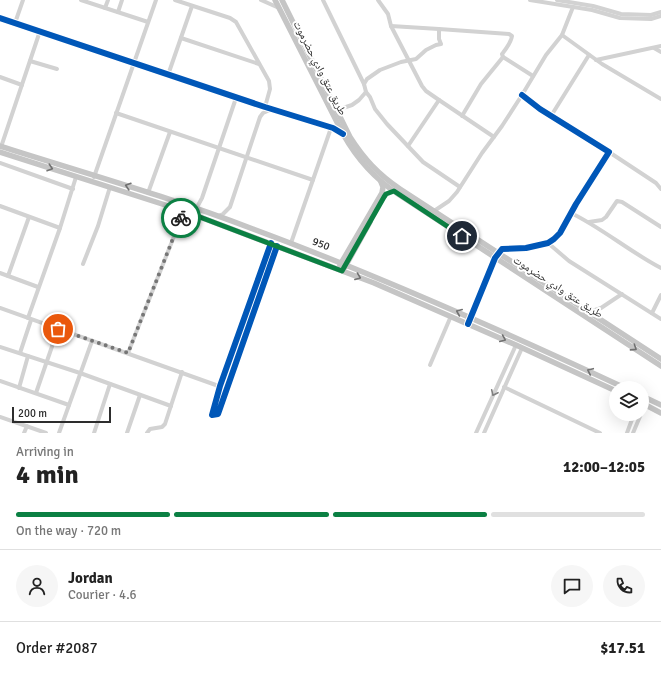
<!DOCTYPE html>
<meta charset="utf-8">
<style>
:root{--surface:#fff;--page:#f6f6f6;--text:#222;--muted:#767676;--line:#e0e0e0;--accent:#0b8043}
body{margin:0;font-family:Signika,"Noto Naskh Arabic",sans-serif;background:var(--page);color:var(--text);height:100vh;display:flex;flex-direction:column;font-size:15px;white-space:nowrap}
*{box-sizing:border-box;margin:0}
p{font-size:13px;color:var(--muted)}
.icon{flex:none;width:22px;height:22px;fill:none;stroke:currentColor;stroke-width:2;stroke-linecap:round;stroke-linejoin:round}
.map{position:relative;height:433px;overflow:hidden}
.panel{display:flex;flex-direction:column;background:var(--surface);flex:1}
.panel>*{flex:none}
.fabs{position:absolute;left:609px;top:381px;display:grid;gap:8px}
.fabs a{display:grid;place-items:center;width:40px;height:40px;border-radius:50%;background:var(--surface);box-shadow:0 4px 16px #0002;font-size:20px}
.scale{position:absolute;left:12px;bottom:10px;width:99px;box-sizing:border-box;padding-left:4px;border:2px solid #2d2d2d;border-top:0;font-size:11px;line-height:14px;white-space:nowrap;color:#2d2d2d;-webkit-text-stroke:3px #fff;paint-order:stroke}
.pin{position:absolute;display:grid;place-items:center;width:34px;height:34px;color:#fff;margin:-17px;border:2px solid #fff;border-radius:50%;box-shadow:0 1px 4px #0007}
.courier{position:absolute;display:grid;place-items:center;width:40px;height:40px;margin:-20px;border:3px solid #0b8043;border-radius:50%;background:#fff;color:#222;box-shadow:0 1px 5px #0007}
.head em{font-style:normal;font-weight:700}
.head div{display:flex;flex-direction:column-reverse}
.head{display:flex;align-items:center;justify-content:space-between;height:68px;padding:0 16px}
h1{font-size:26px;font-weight:700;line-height:30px}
.bar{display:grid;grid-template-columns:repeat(4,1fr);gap:6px 4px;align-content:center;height:48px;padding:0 16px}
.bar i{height:5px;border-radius:3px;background:var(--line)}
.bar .selected{background:var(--accent)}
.bar p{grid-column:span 4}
.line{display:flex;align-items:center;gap:10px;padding:0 16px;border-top:1px solid var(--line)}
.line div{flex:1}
.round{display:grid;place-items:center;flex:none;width:42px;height:42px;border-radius:21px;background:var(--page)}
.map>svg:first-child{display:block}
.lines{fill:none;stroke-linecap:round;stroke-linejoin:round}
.minor{stroke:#d2d2d2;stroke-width:4}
.major{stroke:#c5c5c5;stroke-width:5.5}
.cycleway-casing{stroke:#fff;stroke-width:8}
.cycleway{stroke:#0057b8;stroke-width:6}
.oneway{stroke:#717171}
.oneway2{stroke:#808080}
.done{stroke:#767676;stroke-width:4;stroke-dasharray:0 7.2}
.route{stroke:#0b8043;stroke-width:5}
.labels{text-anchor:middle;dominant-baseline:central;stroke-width:4;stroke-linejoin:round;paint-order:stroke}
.street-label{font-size:11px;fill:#2d2d2d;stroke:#fff}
</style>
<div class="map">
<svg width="661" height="433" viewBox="0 0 661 433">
<rect width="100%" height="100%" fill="#fff"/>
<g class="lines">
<g class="minor">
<path d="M 81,0 L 148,22"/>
<path d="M 175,0 L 230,18 L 236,22 L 269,81 L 270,89 L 265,107"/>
<path d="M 261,0 L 279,8"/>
<path d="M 323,0 L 364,84"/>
<path d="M 378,0 L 388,14 L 391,26 L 422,86 L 426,91 L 439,100 L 408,146"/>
<path d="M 530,0 L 592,10 L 620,18 L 651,19 L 661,16"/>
<path d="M 557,0 L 593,6 L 621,14 L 651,15 L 661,12"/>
<path d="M 105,8 L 108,0"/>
<path d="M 118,12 L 122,0"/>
<path d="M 0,18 L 265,107 L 333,128 L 342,134"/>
<path d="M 15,23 L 23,0"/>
<path d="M 391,26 L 439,29"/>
<path d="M 562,35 L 573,7"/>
<path d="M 181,38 L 259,64"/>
<path d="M 654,48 L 661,52"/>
<path d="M 596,60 L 661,46"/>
<path d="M 30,61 L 57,69"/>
<path d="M 168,75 L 192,6"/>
<path d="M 0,77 L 22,85"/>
<path d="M 366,92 L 364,84 L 367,79 L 380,70 L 401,62 L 416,59 L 426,50 L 436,45 L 441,44 L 439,39 L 439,29 L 509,34 L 512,36 C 511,43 506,49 502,54 L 503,57 L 533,76"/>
<path d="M 439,100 L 494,137"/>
<path d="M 337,110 L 352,105 L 359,100 L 366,92 L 370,97 L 375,109 L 387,124 L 423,162 L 460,187"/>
<path d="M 116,113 L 313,180"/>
<path d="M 462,116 L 481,84 L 503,57"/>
<path d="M 551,116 L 589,55"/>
<path d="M 1,147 L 40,31"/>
<path d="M 609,152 L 656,183 L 661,189"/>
<path d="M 0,163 L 73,189"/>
<path d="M 94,177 L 156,0"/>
<path d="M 148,193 L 170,132"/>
<path d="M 0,206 L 60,228"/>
<path d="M 196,209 L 202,198 L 236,98"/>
<path d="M 434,211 L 449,201 L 457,192 L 482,153 L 502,126 L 522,95 L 546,55 L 562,35 L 602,64 L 661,99"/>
<path d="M 571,213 C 602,228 630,252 661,268"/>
<path d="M 218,216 L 223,214 L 230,207 L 260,117 L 263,113 L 270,110"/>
<path d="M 589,222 L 602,220 L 606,217 L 617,201 L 622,202 L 661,227"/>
<path d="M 271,243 L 220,386 L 212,415 L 218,414 L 277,246"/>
<path d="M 291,243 L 331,128"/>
<path d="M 548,243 L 569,261 L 661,319"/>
<path d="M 83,264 L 98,226 L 110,187"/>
<path d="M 0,273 L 38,287"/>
<path d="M 8,276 L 29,217"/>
<path d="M 0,308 L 227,389"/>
<path d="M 589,312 L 601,308 L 622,294"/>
<path d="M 652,313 L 661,295"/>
<path d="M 28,318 L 60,228 L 76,177"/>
<path d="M 470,320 L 495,258 L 502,249 L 526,248 L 548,243 L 554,239 L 560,233 L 576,204 L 609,152 L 540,109 L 522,95"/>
<path d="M 0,347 L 80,373 L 171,406"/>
<path d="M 20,353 L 31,320"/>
<path d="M 128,353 L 184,211"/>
<path d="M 430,365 L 451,316"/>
<path d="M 0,381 L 69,405"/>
<path d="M 504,387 L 600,433"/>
<path d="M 19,388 L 28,356"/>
<path d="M 36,393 L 58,329"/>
<path d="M 642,411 L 644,405"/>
<path d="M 0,417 L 46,433"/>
<path d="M 24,433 L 27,426"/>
<path d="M 59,433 L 92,341"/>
<path d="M 94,433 L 110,384"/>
<path d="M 127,433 L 140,395"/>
<path d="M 147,433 L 150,429 L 162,427 L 165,424 L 182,372"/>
<path d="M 476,433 L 516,345"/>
<path d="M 484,433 L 522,348"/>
<path d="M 627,433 L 634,414"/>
<path d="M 633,433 L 641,414"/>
</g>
<g class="major">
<path d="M 275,0 L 343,134 C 357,159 375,179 398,194 L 661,366"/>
<path d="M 282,0 L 350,137 C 364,159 378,174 400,189 L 661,359"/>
<path d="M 0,146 C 85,173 170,197 253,229 C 380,276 503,331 625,388"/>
<path d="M 0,152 L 184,211 L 374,283 L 516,345 L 616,391"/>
<path d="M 340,265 L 382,193 L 383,187 L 381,182"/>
<path d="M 345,267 L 370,222"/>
<path d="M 642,396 L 661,405"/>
<path d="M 642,403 L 661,413"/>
</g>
<defs>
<g id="cycleway">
<path d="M 0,18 L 265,107 L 333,128 L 343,134"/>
<path d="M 271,243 L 220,386 L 212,415 L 218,414 L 277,246"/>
<path d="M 468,324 L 495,258 L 502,249 L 526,248 L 548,243 L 554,239 L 560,233 L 576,204 L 609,152 L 540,109 L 522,95"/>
</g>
</defs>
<use href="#cycleway" class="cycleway-casing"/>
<use href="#cycleway" class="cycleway"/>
</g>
<defs><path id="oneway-chevron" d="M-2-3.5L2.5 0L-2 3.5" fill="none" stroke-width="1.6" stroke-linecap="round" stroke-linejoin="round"/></defs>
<g class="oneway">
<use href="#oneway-chevron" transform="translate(50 168) rotate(18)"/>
<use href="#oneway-chevron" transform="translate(128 186) rotate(-163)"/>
<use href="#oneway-chevron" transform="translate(358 277) rotate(21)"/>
<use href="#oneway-chevron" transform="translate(459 312) rotate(-157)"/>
<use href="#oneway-chevron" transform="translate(503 339) rotate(23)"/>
<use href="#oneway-chevron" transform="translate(634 348) rotate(33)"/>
<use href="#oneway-chevron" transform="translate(590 371) rotate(-155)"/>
</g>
<use class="oneway2" href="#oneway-chevron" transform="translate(494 393) rotate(115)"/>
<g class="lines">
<path class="done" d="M 58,329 L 128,353 L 181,218"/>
<path class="route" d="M 181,218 L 184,211 L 342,271 L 384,197 L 386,194 L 394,191 L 462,236"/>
</g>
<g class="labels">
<g class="street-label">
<text transform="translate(320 68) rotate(63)">طريق عتق وادي حضرموت</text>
<text transform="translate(321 244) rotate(21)">950</text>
<text transform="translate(558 287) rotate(33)">طريق عتق وادي حضرموت</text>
</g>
</g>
</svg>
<div class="fabs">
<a><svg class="icon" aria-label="layers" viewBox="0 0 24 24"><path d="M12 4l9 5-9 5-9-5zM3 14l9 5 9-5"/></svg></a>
</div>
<div class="scale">200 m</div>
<div class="pin" style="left:58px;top:329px;background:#ea580c"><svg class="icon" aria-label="bag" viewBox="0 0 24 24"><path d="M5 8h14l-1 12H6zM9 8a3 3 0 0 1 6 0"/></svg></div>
<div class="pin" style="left:462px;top:236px;background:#1f2937"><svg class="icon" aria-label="home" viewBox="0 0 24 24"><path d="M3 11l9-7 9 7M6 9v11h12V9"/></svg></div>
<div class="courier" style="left:181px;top:218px"><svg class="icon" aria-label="bike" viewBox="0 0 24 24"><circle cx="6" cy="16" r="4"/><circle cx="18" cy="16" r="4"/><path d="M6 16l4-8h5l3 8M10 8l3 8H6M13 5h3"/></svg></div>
</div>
<section class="panel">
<div class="head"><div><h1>4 min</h1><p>Arriving in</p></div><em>12:00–12:05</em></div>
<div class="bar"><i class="selected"></i><i class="selected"></i><i class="selected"></i><i></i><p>On the way · 720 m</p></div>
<div class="line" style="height:72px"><a class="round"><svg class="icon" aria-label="person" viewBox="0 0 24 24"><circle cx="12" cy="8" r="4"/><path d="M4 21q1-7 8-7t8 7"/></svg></a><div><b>Jordan</b><p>Courier · 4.6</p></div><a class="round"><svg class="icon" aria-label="chat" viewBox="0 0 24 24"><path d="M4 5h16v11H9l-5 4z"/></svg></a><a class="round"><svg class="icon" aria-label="phone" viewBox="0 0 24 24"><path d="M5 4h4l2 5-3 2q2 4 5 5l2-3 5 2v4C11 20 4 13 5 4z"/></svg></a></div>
<div class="line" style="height:52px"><div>Order #2087</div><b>$17.51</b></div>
</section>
